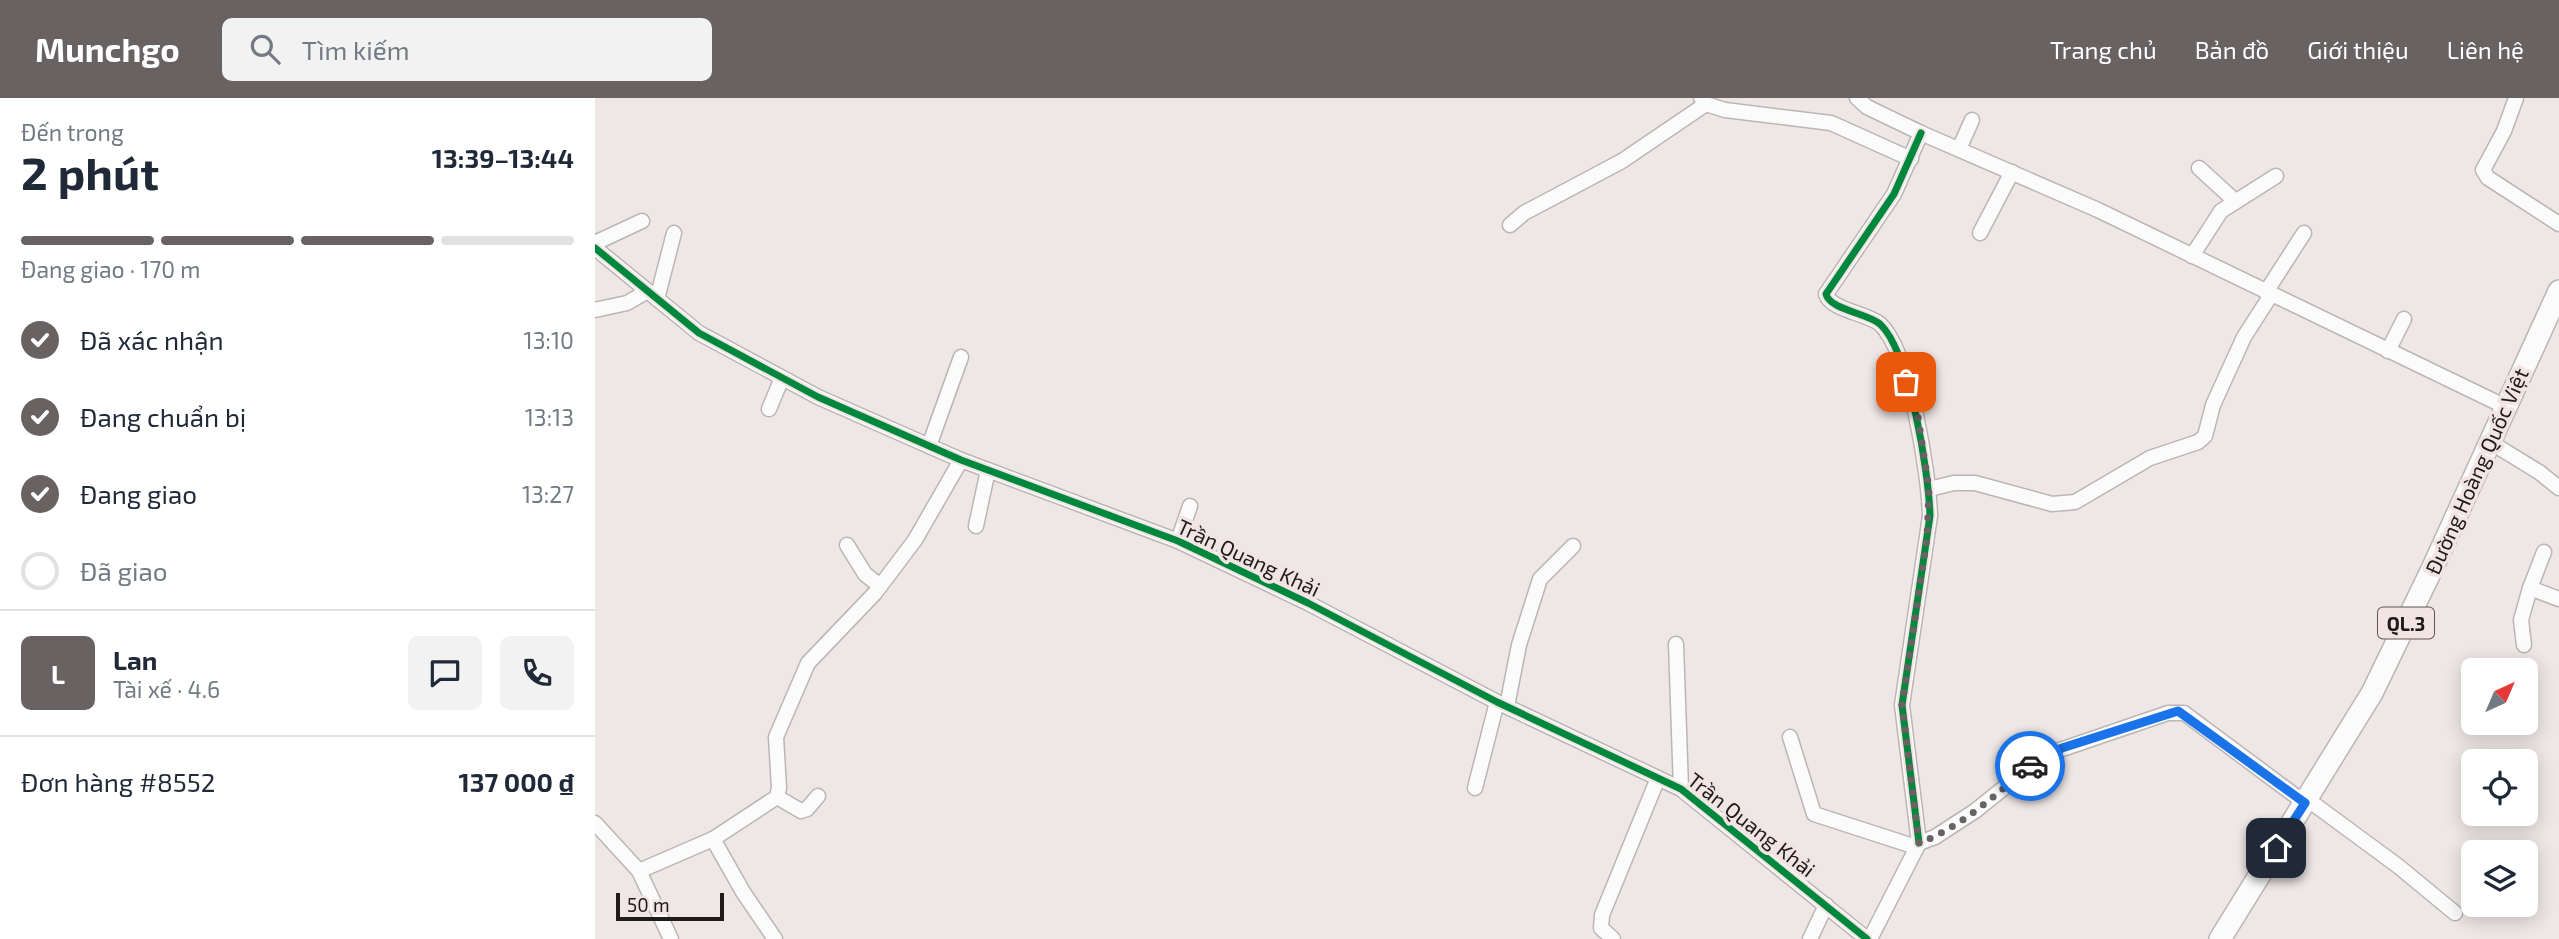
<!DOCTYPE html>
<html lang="vi">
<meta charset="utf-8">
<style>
:root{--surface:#fff;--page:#f2f2f3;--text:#1f2937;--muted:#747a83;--line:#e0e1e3;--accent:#686262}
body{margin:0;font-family:"Exo 2",sans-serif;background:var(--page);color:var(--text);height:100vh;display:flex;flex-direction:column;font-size:26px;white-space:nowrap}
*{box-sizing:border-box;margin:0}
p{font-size:23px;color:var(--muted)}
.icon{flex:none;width:38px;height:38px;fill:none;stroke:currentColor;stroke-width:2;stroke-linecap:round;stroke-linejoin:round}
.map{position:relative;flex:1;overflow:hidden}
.side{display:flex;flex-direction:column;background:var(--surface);width:595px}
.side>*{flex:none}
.needle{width:46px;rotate:44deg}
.fabs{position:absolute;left:1866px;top:560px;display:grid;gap:14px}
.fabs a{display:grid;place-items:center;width:77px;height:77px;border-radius:10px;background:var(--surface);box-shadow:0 4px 18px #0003;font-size:35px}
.scale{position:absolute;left:21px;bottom:18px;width:108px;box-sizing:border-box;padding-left:7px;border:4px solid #201b1b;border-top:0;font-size:19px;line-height:24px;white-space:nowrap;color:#201b1b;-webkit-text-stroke:5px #f2e4e3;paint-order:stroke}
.pin{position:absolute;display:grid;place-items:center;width:60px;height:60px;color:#fff;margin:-30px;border-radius:14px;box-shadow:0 4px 10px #0006}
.courier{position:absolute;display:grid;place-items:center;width:70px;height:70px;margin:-35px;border:5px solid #1a73e8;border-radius:50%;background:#fff;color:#222;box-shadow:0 2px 9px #0007}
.overview em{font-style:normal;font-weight:700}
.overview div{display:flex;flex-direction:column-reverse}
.overview{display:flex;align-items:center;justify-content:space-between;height:119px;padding:0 21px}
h1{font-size:46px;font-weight:700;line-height:52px}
.bar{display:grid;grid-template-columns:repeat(4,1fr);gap:10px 7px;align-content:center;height:84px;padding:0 21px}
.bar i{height:9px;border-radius:5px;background:var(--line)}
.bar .selected{background:var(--accent)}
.bar p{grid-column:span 4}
.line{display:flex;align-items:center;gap:18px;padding:0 21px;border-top:2px solid var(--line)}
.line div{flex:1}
.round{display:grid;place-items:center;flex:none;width:74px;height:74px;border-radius:10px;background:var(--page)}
ol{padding:0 21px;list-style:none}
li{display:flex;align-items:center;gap:21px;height:77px}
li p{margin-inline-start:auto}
li .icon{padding:7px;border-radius:50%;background:var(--accent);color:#fff;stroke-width:4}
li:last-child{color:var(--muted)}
li i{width:38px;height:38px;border:4px solid var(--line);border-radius:50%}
header{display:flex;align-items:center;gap:42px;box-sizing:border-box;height:98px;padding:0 35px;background:var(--accent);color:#fff}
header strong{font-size:33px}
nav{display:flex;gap:38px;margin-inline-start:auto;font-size:24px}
.search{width:490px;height:63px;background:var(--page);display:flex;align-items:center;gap:18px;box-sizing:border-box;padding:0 24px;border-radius:10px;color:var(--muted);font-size:26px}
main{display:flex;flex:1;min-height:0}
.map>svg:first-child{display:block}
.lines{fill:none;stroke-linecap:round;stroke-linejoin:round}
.minor-casing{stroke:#bbb6b5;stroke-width:17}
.highway-casing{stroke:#bbb6b5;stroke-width:24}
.minor{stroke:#fcfbfb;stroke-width:14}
.highway{stroke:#fcfbfb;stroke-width:21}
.cycleway-casing{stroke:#f2e4e3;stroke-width:11}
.cycleway{stroke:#00873e;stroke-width:7}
.done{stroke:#686262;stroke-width:7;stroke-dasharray:0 12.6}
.route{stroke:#1a73e8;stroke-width:9}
.labels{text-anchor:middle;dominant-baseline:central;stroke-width:7;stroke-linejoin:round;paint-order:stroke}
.shield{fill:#f2e4e3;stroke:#5f5757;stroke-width:2}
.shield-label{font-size:19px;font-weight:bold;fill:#201b1b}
.street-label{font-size:21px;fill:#201b1b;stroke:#f2e4e3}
</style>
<header>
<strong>Munchgo</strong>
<div class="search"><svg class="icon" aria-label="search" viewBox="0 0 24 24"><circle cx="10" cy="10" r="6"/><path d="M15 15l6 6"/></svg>Tìm kiếm</div>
<nav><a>Trang chủ</a><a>Bản đồ</a><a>Giới thiệu</a><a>Liên hệ</a></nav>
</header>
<main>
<section class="side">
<div class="overview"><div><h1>2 phút</h1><p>Đến trong</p></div><em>13:39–13:44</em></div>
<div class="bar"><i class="selected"></i><i class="selected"></i><i class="selected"></i><i></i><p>Đang giao · 170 m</p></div>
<ol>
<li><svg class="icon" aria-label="check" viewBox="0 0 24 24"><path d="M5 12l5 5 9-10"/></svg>Đã xác nhận<p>13:10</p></li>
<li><svg class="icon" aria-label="check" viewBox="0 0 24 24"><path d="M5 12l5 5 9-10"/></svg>Đang chuẩn bị<p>13:13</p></li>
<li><svg class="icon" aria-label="check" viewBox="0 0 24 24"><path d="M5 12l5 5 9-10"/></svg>Đang giao<p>13:27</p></li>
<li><i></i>Đã giao</li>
</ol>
<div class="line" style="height:126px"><b class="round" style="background:var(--accent);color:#fff">L</b><div><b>Lan</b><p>Tài xế · 4.6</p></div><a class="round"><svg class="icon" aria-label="chat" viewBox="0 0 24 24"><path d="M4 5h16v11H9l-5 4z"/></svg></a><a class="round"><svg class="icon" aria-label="phone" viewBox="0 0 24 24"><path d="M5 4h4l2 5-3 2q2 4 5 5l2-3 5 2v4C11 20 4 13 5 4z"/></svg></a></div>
<div class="line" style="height:91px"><div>Đơn hàng #8552</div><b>137 000 ₫</b></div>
</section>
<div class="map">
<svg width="1964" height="841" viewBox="0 0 1964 841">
<rect width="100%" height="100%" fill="#eee7e6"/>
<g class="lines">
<defs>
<g id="minor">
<path d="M 1106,0 L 1111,6 L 1130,12 L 1236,25 L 1316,61"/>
<path d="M 1262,0 L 1272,9 L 1326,35 L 1503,112 L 1909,308"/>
<path d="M 1921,0 L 1909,33 L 1888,72 L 1893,80 L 1964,126"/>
<path d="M 1364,51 L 1377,22"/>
<path d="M 1604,70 L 1639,102"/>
<path d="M 915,127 L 929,115 L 1027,63 L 1111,6"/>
<path d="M 1385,135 L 1417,74"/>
<path d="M 0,145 L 47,123"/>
<path d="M 0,150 L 104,235 L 223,299 L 366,362 L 583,443 L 713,505 L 902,604 L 1086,691 L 1272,841"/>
<path d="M 1597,158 L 1626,113 L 1681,78"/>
<path d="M 1671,194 L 1709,135"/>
<path d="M 62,201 L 79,135"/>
<path d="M 0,212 L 32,205 L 51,194"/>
<path d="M 1793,253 L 1809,221"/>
<path d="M 174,311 L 187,280"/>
<path d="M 1895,344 L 1944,374 L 1964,390"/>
<path d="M 334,348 L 366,259"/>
<path d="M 1334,391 L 1359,385 L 1380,385 L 1457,406 L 1480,404 L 1555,360 L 1603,344 L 1610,338 L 1618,307 L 1649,239 L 1676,197"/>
<path d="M 381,428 L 393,372"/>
<path d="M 583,443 L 595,408"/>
<path d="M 252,447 L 270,476 L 285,488"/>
<path d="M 1935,490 L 1949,454"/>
<path d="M 1081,546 L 1086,691"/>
<path d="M 1929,547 L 1926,522 L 1935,490 L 1964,501"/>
<path d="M 912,608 L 924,547 L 945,481 L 978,448"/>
<path d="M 1195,639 L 1219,716 L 1321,749"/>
<path d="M 880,690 L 902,604"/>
<path d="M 182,699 L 206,713 L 212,711 L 223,698"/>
<path d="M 1712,701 L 1803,768 L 1860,815"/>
<path d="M 0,725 L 44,773 L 118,741 L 182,699 L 184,690 L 181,639 L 213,565 L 280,495 L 320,442 L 366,362"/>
<path d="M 118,741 L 148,794 L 180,841"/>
<path d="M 1324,745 L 1307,607 L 1335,418 C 1334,376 1315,254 1285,226 C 1272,215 1235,212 1231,196 L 1299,96 L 1326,35"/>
<path d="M 44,773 L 76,841"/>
<path d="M 1018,841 L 1006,830 L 1007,817 L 1063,680"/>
<path d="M 1215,841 L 1231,807"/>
<path d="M 1275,841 L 1324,745 L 1340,739 L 1380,713 L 1450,657 L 1573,615 L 1589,615 L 1710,705"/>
</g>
<path id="highway" d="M 1625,841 L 1777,595 L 1838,469 L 1964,193"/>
</defs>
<use href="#minor" class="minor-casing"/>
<use href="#highway" class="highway-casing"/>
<use href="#minor" class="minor"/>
<use href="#highway" class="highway"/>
<defs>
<g id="cycleway">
<path d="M 0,150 L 104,235 L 223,299 L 366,362 L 583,443 L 713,505 L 902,604 L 1086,691 L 1272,841"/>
<path d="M 1324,745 L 1307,607 L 1335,418 C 1334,376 1315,254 1285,226 C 1272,215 1235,212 1231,196 L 1299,96 L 1326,35"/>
</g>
</defs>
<use href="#cycleway" class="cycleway-casing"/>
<use href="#cycleway" class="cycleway"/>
</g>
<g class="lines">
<path class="done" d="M 1311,284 L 1323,319 L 1334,391 L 1332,440 L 1307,607 L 1324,745 C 1367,729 1401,696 1435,668"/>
<path class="route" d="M 1435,668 L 1467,650 L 1583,613 L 1710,705 L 1681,750"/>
</g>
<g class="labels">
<rect class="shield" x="1783" y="509.5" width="56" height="31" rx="5"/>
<g class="shield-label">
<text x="1811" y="525">QL.3</text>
</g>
<g class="street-label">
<text transform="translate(1881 373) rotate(-66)">Đường Hoàng Quốc Việt</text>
<text transform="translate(654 459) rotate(25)">Trần Quang Khải</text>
<text transform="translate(1157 726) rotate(38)">Trần Quang Khải</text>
</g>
</g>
</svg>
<div class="fabs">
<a><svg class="needle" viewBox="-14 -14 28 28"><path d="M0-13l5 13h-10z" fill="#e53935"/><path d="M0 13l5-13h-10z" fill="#747a83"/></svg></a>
<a><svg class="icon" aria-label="locate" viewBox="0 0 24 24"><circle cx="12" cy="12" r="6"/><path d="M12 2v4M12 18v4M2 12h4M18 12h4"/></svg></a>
<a><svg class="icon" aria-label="layers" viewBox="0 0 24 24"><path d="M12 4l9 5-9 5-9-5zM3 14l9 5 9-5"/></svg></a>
</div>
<div class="scale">50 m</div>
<div class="pin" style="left:1311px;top:284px;background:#ea580c"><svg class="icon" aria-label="bag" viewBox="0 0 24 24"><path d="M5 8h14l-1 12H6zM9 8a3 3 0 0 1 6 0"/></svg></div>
<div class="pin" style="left:1681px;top:750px;background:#1f2937"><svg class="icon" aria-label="home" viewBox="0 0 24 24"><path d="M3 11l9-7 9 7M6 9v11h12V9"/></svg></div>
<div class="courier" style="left:1435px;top:668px"><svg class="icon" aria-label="car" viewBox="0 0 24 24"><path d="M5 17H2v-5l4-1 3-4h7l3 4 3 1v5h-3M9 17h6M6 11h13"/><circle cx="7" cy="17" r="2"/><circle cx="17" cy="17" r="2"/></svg></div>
</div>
</main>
